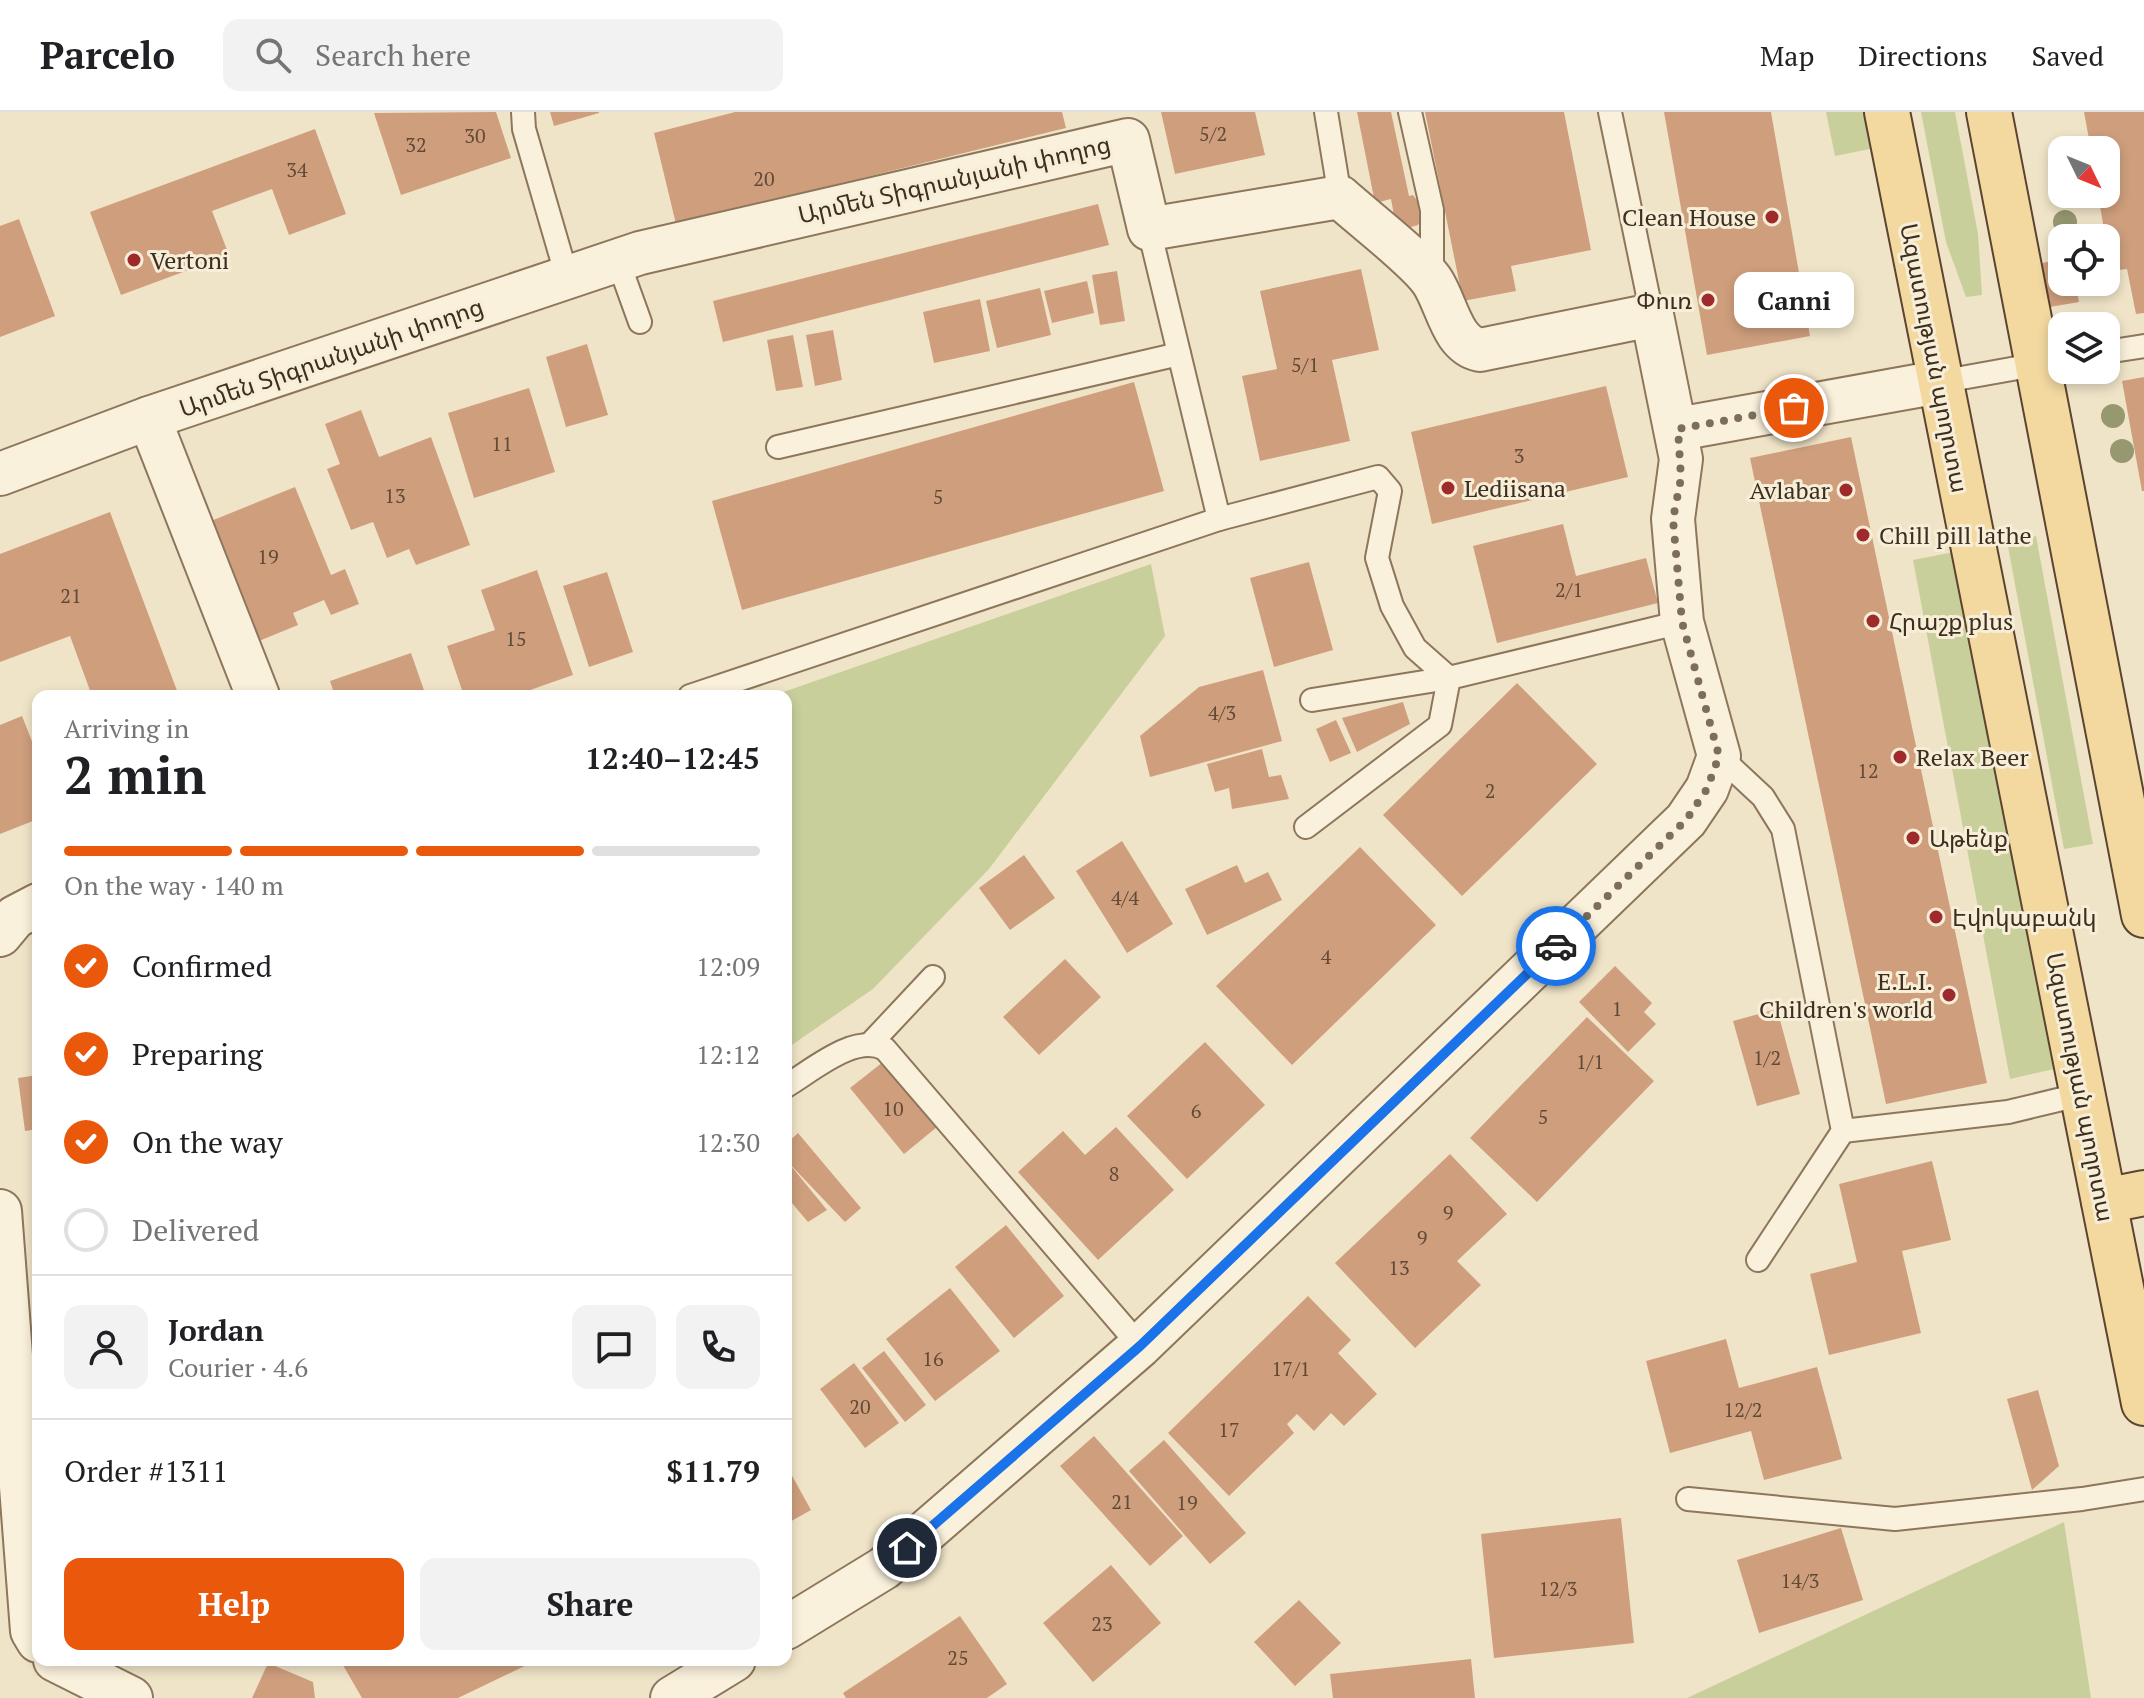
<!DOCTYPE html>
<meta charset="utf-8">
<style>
:root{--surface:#fff;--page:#f2f2f2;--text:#202124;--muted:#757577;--line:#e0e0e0;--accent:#ea580c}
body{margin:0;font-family:"PT Serif","Noto Sans Armenian",serif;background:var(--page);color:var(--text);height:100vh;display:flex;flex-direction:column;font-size:30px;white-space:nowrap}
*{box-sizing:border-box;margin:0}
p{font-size:26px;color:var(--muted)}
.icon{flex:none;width:44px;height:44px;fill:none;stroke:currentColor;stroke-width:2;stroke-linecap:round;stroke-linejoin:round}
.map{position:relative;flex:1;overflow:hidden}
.details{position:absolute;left:32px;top:578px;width:760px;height:976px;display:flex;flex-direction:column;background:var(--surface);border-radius:16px;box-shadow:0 4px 12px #0003}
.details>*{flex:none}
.needle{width:52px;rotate:133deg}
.fabs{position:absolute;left:2048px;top:24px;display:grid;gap:16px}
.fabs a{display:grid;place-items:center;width:72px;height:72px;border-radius:16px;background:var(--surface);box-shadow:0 4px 12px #0003;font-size:40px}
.pin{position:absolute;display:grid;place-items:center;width:68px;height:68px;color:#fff;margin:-34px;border:4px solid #fff;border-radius:50%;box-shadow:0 2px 8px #0007}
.courier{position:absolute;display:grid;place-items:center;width:80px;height:80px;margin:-40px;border:6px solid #1a73e8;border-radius:50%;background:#fff;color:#222;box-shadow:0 2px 10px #0007}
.bubble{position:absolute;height:56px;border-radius:16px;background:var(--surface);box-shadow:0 4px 12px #0003;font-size:26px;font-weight:700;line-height:56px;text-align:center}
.summary em{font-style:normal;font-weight:700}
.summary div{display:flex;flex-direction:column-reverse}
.summary{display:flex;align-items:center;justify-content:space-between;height:136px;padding:0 32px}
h1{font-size:52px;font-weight:700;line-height:60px}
.bar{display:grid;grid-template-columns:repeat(4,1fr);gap:12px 8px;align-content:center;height:96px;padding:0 32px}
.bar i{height:10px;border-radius:6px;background:var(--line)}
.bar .on{background:var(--accent)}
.bar p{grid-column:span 4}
.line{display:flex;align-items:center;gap:20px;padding:0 32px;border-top:2px solid var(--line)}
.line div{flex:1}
.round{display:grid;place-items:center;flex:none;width:84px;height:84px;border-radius:16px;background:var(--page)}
ol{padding:0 32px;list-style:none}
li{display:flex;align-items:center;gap:24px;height:88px}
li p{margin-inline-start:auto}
li .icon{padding:8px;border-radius:50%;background:var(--accent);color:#fff;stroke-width:4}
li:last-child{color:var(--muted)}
li i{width:44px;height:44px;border:4px solid var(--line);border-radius:50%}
.button{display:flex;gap:16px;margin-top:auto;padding:16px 32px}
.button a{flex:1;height:92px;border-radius:16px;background:var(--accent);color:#fff;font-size:32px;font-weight:700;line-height:92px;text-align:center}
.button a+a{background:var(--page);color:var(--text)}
header{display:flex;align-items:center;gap:48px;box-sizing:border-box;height:112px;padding:0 40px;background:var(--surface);border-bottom:2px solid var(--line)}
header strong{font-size:38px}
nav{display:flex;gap:44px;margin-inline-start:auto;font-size:28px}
.search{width:560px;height:72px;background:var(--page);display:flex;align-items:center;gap:20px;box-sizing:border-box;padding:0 28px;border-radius:16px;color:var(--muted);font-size:30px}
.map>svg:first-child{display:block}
.green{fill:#c9cf9b}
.building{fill:#cf9f7d}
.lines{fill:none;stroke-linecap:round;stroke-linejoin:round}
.service-casing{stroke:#8d765c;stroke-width:26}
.minor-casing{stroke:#8d765c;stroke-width:46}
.primary-casing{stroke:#5b4430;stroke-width:48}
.service{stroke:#faf1dc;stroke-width:22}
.minor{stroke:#faf1dc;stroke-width:42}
.primary{stroke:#f3d9a0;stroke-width:44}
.tree{fill:#96986f}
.done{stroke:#7c6e5b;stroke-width:8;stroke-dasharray:0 14.4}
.route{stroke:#1a73e8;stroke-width:10}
.poi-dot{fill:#9e2a2b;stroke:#f7eed8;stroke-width:3}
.labels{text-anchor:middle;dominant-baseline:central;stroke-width:6;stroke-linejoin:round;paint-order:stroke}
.number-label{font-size:20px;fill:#624a37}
.street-label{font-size:24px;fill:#3d2e20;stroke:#f7eed8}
.poi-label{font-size:24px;fill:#3d2e20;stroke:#f7eed8;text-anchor:start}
</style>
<header>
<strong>Parcelo</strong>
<div class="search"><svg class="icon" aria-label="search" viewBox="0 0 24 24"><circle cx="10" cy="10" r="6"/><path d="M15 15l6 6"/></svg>Search here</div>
<nav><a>Map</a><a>Directions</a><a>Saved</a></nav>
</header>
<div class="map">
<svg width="2144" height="1586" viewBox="0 0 2144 1586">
<rect width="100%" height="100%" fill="#f0e4c8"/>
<g class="green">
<path d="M 1826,0 L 1878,0 L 1885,34 L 1835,44 Z"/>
<path d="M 1921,0 L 1955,0 L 1978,122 L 1982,183 L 1966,185 L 1946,130 Z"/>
<path d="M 2036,424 L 2093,732 L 2064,737 L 2007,429 Z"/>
<path d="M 1959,439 L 2054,957 L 2010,967 L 1913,448 Z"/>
<path d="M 1151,452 L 1165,524 L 989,757 L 873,877 L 786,937 L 786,584 L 772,584 Z"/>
<path d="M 2064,1410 L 2091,1586 L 1687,1586 Z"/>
</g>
<g class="building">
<path d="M 496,0 L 511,46 L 401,83 L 374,1 Z"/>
<path d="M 550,0 L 599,0 L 599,1 L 554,14 Z"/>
<path d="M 735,0 L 1062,0 L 1066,16 L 676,112 L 654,21 Z"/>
<path d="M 1161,0 L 1255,0 L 1265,43 L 1175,62 Z"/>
<path d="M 1357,0 L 1391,0 L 1409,84 L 1413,83 L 1425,99 L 1418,113 L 1397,119 L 1391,87 L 1375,91 Z"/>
<path d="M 1425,0 L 1564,0 L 1591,138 L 1511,154 L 1516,179 L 1463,189 Z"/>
<path d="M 1664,0 L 1771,0 L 1810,224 L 1707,243 Z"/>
<path d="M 2084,0 L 2144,0 L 2144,201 L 2136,202 L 2127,157 L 2111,159 L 2098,82 L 2106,82 L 2106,38 L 2091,38 Z"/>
<path d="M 315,17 L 346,102 L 289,123 L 272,77 L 212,99 L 229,143 L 121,183 L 90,100 Z"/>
<path d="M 1098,92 L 1109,133 L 723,230 L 713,189 Z"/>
<path d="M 19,107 L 55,204 L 0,225 L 0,114 Z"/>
<path d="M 2062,147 L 2062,170 L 2075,170 L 2079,190 L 2044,196 L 2037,152 Z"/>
<path d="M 1361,157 L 1379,238 L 1332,248 L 1350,329 L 1260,349 L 1242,264 L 1277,257 L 1260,179 Z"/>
<path d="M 1117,159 L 1125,209 L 1100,213 L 1092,163 Z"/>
<path d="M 1087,169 L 1094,201 L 1052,211 L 1044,179 Z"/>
<path d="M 1040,176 L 1051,223 L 997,236 L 986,189 Z"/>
<path d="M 980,187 L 990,239 L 934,251 L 923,200 Z"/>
<path d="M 833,218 L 842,268 L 815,274 L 806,223 Z"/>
<path d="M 793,223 L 803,275 L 776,279 L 767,228 Z"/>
<path d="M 587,232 L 608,303 L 566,315 L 546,245 Z"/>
<path d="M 2144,265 L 2144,379 L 2142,379 L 2122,269 Z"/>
<path d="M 1134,270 L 1164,379 L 742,498 L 712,389 Z"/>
<path d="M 1606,274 L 1628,365 L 1432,412 L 1411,320 Z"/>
<path d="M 529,276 L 555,360 L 474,386 L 448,301 Z"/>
<path d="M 361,298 L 379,345 L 431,325 L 470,433 L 416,453 L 409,437 L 387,446 L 373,410 L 351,418 L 327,357 L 340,352 L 325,312 Z"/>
<path d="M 1851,325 L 1987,971 L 1886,992 L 1750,346 Z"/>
<path d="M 295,375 L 331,463 L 345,457 L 359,492 L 331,503 L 324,488 L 293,501 L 298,513 L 259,529 L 211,409 Z"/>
<path d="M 110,400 L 179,584 L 92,584 L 70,524 L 0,550 L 0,442 Z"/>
<path d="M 1563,412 L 1576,464 L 1646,446 L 1658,491 L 1497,531 L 1473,434 Z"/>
<path d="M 1309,450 L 1333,538 L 1274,555 L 1250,466 Z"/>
<path d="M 537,458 L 573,563 L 513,584 L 464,584 L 447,534 L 495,518 L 481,478 Z"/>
<path d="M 607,460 L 633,540 L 589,555 L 563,474 Z"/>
<path d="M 411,541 L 426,584 L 335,584 L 330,569 Z"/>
<path d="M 1263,558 L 1282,629 L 1150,665 L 1140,624 L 1199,575 Z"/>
<path d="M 1517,571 L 1597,652 L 1462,784 L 1383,703 Z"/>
<path d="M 1403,590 L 1410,612 L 1357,640 L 1342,606 Z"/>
<path d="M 22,604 L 33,632 L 38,630 L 38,707 L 0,722 L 0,613 Z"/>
<path d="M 1336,608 L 1351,641 L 1330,650 L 1316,617 Z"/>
<path d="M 1262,637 L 1269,665 L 1281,663 L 1289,687 L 1232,697 L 1229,676 L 1215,680 L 1207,652 Z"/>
<path d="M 1122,729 L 1173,812 L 1127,841 L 1076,759 Z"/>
<path d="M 1360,735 L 1436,813 L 1292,953 L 1216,874 Z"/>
<path d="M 1024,743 L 1055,786 L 1010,818 L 979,776 Z"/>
<path d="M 1237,753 L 1245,771 L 1268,760 L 1282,788 L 1207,823 L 1185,777 Z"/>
<path d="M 1065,847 L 1101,885 L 1039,943 L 1003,905 Z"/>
<path d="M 1615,854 L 1652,891 L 1644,900 L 1656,912 L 1628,940 L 1579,890 Z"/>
<path d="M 1777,897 L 1800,982 L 1757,994 L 1733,909 Z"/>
<path d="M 1587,905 L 1654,969 L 1537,1090 L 1470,1026 Z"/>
<path d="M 1205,930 L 1265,993 L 1187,1067 L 1127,1004 Z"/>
<path d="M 883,950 L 937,1015 L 904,1042 L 850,976 Z"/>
<path d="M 38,963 L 38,1017 L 25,1019 L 18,966 Z"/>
<path d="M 1116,1015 L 1174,1078 L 1098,1148 L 1018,1060 L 1063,1019 L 1085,1043 Z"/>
<path d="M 798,1021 L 861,1096 L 845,1110 L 787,1049 L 827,1098 L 808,1110 L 786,1084 L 786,1032 Z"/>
<path d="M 1450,1042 L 1507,1102 L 1457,1149 L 1481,1173 L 1415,1236 L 1335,1151 Z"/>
<path d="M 1932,1049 L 1951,1128 L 1902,1139 L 1921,1221 L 1829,1243 L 1810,1162 L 1857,1150 L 1839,1072 Z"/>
<path d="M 1006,1113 L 1064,1184 L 1014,1226 L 955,1155 Z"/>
<path d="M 950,1176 L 1000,1239 L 935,1289 L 886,1227 Z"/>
<path d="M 1308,1184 L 1351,1228 L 1338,1241 L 1377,1282 L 1344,1314 L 1331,1301 L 1314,1319 L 1297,1302 L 1287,1312 L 1294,1321 L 1229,1384 L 1168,1321 Z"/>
<path d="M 1726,1227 L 1739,1276 L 1817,1255 L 1842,1347 L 1764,1368 L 1751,1319 L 1670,1341 L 1646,1249 Z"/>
<path d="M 884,1239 L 926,1293 L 905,1310 L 862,1256 Z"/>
<path d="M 854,1251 L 899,1311 L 865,1336 L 820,1277 Z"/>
<path d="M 2038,1278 L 2059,1354 L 2032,1378 L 2007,1287 Z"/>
<path d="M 1094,1324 L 1183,1424 L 1150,1454 L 1060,1354 Z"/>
<path d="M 1164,1328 L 1246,1421 L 1210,1452 L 1129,1359 Z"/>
<path d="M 786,1353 L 811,1398 L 786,1412 Z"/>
<path d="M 1621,1406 L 1634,1531 L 1494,1546 L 1481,1422 Z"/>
<path d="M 1841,1416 L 1863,1488 L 1759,1521 L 1737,1448 Z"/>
<path d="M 1111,1453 L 1161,1511 L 1093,1570 L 1043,1511 Z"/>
<path d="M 1299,1488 L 1341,1531 L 1295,1574 L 1254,1530 Z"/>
<path d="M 960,1504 L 1007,1572 L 987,1586 L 846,1586 L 843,1581 Z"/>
<path d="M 1471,1547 L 1475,1586 L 1333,1586 L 1330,1562 Z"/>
<path d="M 340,1548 L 530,1548 L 531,1551 L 458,1586 L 362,1586 Z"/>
<path d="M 268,1551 L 313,1570 L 315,1586 L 252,1586 Z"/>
</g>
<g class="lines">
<defs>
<g id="service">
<path d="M 523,0 L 524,17 L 567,165"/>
<path d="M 1326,0 L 1340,85"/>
<path d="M 1410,0 L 1432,98 L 1432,167"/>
<path d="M 1610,0 L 1652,203"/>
<path d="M 618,149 L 640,210"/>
<path d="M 2106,240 L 2144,234"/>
<path d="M 1939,270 L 2062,248"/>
<path d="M 778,335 L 1179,242"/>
<path d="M 1219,407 L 1378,365 L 1390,379 L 1377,446 L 1392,494 L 1415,536 L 1449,566"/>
<path d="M 690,584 L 1219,407 L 1149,117"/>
<path d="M 1312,588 L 1449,566"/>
<path d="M 1719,644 L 1763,685 L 1783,717 L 1843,1019 L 1758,1148"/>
<path d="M 1306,715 L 1440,613 L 1449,566 L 1682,510"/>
<path d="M 872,930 L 933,865"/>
<path d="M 786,974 C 813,958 855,921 885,937 L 1140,1234"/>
<path d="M 1843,1019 L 2008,1000 L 2083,982"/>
<path d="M 1688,1387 L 1895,1407 L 2082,1387 L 2144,1377"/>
</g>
<g id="minor">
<path d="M 149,306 L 258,584"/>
<path d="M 1678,317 L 1939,270"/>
<path d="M 0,362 L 149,306 L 640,141 L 1128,28 L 1149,117 L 1340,85 C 1363,106 1416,146 1432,169 C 1447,191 1451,232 1480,238 L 1652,203 L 1681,347 L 1673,407 L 1682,510 L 1719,644 L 1707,677 L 1686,708 L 1140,1234 L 884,1456 L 786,1516"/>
<path d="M 0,823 L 15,805 L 38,793"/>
<path d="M 0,1099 L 32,1519 L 38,1529"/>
<path d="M 55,1548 L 131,1586"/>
<path d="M 672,1586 L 734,1548"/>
</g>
<g id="primary">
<path d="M 1887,0 L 2144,1291"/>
<path d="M 1989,0 L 2144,803"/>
<path d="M 2104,1089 L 2144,1081"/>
</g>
</defs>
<use href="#service" class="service-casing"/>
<use href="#minor" class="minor-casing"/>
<use href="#primary" class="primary-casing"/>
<use href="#service" class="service"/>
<use href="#minor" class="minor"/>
<use href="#primary" class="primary"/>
</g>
<g class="tree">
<circle cx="2065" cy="110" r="12"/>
<circle cx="2113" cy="304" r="12"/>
<circle cx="2122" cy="339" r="12"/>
</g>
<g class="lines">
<path class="done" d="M 1556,834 L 1686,708 L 1707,677 L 1719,644 L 1682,510 L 1673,407 L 1681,366 L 1678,317 L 1794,296"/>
<path class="route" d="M 907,1436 L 1140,1234 L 1556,834"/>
</g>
<g class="poi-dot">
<circle cx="1772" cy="105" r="8"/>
<circle cx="134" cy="148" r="8"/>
<circle cx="1708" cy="188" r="8"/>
<circle cx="1448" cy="376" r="8"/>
<circle cx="1846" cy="378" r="8"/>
<circle cx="1863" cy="423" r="8"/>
<circle cx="1873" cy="509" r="8"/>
<circle cx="1900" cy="645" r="8"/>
<circle cx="1913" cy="726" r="8"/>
<circle cx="1936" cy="805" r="8"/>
<circle cx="1949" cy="883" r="8"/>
</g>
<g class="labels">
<g class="number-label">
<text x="1213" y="21">5/2</text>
<text x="475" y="23">30</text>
<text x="416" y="32">32</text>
<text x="297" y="57">34</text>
<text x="764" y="66">20</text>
<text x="1305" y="252">5/1</text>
<text x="502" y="331">11</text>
<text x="1519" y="343">3</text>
<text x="395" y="383">13</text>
<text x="938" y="384">5</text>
<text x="268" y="444">19</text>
<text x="1569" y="477">2/1</text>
<text x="71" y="483">21</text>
<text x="516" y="526">15</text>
<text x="1222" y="600">4/3</text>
<text x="1868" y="658">12</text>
<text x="1490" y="678">2</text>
<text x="1125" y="785">4/4</text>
<text x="1326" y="844">4</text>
<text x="1617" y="896">1</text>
<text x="1767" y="945">1/2</text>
<text x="1590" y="949">1/1</text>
<text x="893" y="996">10</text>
<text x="1196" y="998">6</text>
<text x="1543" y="1004">5</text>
<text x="1114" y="1061">8</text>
<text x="1448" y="1100">9</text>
<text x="1422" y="1125">9</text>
<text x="1399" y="1155">13</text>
<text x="933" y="1246">16</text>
<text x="1291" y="1256">17/1</text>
<text x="860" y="1294">20</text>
<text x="1743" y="1297">12/2</text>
<text x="1229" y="1317">17</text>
<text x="1122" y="1389">21</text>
<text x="1187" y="1390">19</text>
<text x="1800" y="1468">14/3</text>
<text x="1558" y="1476">12/3</text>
<text x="1102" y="1511">23</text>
<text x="958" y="1545">25</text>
</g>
<g class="street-label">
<text transform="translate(954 67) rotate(-13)">Արմեն Տիգրանյանի փողոց</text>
<text transform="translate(331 245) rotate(-19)">Արմեն Տիգրանյանի փողոց</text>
<text transform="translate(1935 246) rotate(79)">Ազատության պողոտա</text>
<text transform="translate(2081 975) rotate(79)">Ազատության պողոտա</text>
</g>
<g class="poi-label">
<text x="1756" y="105" text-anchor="end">Clean House</text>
<text x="150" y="148">Vertoni</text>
<text x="1692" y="188" text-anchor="end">Փուռ</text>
<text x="1464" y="376">Lediisana</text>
<text x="1830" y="378" text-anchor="end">Avlabar</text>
<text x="1879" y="423">Chill pill lathe</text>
<text x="1889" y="509">Հրաշք plus</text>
<text x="1916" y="645">Relax Beer</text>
<text x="1929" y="726">Աթենք</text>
<text x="1952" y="805">Էվոկաբանկ</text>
<text x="1933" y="869" text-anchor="end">E.L.I.<tspan x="1933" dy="28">Children's world</tspan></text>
</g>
</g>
</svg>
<div class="fabs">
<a><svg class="needle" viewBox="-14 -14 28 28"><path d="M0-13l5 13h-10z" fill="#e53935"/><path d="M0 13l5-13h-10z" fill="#757577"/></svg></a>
<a><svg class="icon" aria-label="locate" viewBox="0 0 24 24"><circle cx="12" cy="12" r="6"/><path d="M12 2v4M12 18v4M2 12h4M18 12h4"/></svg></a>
<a><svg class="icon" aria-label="layers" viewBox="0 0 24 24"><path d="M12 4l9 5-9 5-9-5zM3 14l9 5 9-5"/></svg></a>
</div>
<div class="pin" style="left:1794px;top:296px;background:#ea580c"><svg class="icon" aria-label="bag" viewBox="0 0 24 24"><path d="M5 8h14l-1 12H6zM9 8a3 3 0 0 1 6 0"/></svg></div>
<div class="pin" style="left:907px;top:1436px;background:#1f2937"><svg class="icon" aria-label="home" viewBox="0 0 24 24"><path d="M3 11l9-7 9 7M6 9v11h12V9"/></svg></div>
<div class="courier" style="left:1556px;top:834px"><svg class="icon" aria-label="car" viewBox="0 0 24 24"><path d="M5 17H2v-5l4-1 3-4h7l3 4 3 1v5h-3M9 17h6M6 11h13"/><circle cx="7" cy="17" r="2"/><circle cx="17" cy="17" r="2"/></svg></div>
<div class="bubble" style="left:1734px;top:160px;width:120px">Canni</div>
<section class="details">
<div class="summary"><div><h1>2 min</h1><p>Arriving in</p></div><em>12:40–12:45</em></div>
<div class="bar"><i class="on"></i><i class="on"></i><i class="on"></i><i></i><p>On the way · 140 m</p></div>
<ol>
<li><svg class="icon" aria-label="check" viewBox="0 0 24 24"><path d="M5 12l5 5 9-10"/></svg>Confirmed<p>12:09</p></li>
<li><svg class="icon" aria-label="check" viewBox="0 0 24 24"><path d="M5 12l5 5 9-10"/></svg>Preparing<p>12:12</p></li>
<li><svg class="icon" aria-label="check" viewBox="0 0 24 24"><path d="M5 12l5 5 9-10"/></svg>On the way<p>12:30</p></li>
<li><i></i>Delivered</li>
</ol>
<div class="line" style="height:144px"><a class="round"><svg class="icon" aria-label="person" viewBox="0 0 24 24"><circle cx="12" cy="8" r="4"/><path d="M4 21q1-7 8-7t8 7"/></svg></a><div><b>Jordan</b><p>Courier · 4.6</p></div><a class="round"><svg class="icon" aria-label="chat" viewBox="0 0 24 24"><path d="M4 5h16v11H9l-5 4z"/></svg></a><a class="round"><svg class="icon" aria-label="phone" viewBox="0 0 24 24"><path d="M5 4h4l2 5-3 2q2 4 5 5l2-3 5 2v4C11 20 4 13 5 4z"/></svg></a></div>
<div class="line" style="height:104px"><div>Order #1311</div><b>$11.79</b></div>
<div class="button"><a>Help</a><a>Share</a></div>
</section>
</div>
